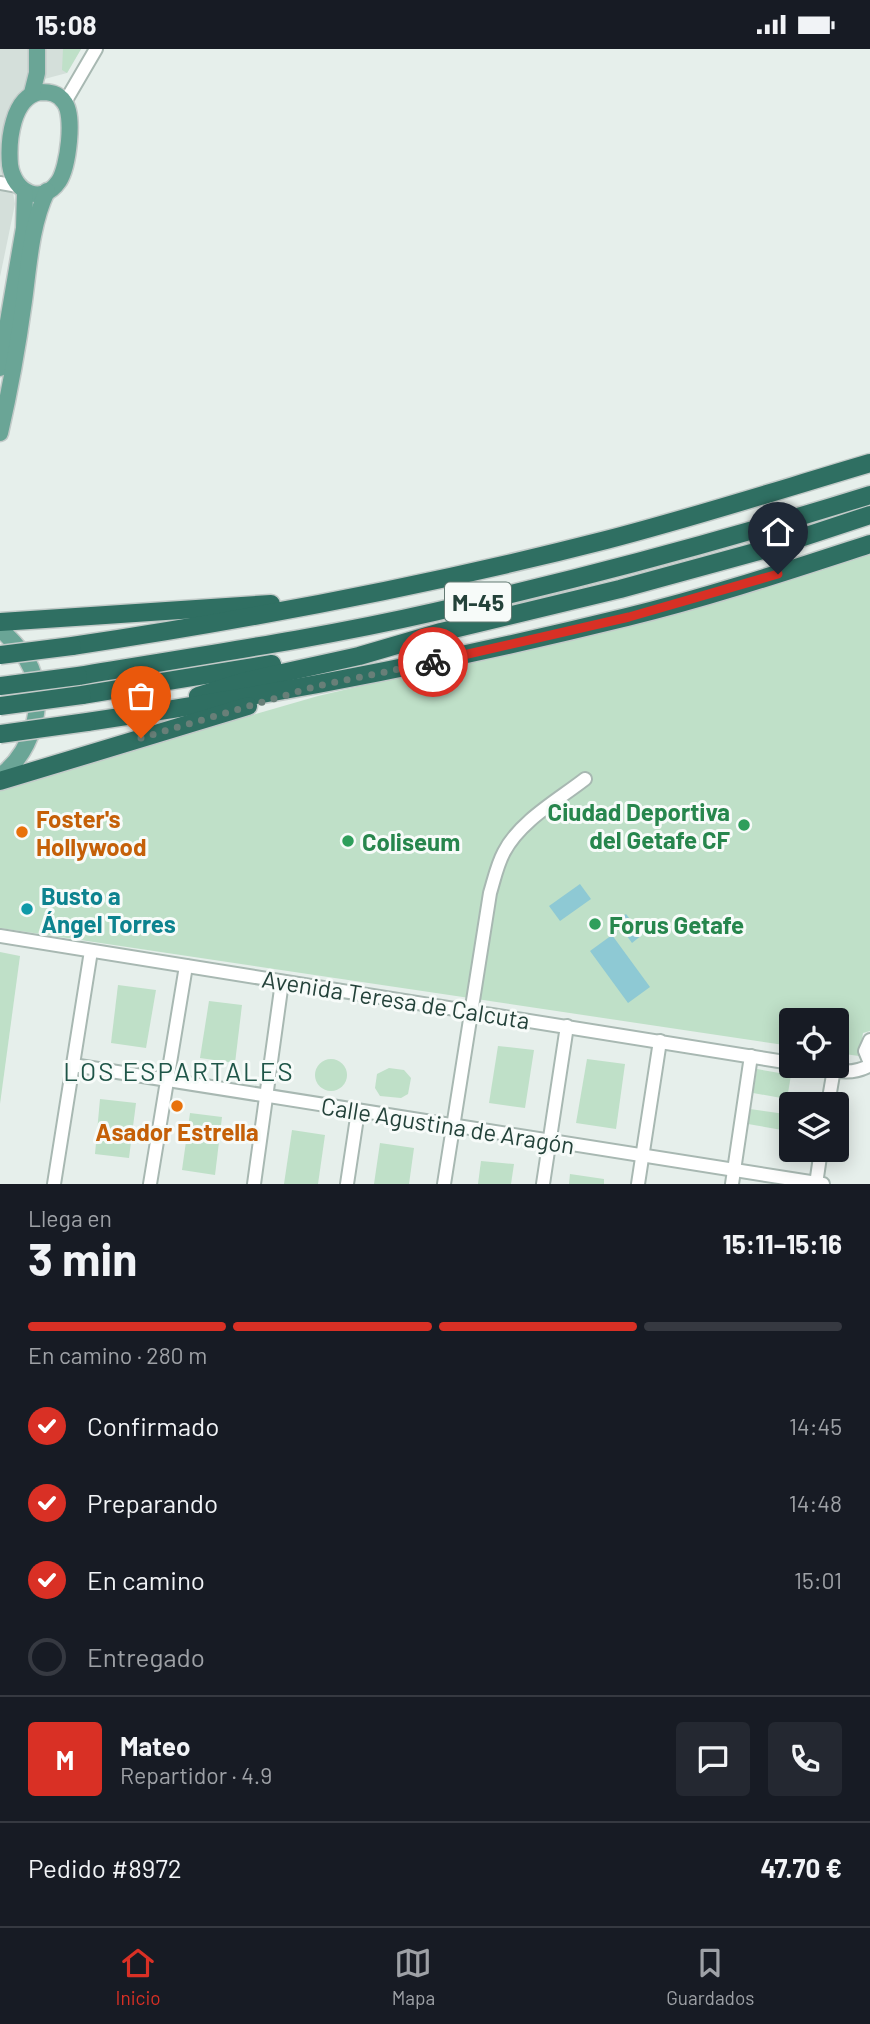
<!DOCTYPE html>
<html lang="es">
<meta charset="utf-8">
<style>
:root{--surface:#171b24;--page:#242831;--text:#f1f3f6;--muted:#9ea1a6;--line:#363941;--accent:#d93025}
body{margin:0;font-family:Barlow,sans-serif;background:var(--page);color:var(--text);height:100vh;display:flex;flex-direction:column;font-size:26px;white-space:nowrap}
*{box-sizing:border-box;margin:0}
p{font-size:23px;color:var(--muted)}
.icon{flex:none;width:38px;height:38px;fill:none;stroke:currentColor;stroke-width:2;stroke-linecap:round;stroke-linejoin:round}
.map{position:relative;height:1135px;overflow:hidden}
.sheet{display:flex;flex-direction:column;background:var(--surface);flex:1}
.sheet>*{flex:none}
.controls{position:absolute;left:779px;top:959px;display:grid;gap:14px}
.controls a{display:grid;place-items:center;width:70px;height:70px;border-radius:7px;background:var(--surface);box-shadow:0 4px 18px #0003;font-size:35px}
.pin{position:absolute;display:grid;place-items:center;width:60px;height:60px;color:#fff;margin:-72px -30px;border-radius:50% 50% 50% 0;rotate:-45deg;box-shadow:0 0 7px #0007}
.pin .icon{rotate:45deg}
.courier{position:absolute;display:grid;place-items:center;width:70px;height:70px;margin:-35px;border:5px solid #d93025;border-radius:50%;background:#fff;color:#222;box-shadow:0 2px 9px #0007}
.overview em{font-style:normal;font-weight:700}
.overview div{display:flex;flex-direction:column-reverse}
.overview{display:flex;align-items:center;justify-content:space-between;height:119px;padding:0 28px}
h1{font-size:46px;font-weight:700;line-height:52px}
.bar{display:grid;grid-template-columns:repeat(4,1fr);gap:10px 7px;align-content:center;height:84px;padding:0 28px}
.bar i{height:9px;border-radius:5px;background:var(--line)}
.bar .current{background:var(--accent)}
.bar p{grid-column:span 4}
.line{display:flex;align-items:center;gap:18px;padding:0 28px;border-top:2px solid var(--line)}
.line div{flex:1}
.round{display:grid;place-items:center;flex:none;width:74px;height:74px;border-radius:7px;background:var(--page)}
ol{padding:0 28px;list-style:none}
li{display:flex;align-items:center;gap:21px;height:77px}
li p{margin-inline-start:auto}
li .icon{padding:7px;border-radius:50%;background:var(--accent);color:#fff;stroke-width:4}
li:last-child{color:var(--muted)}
li i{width:38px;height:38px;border:4px solid var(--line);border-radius:50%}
.status{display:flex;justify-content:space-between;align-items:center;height:49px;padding:0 35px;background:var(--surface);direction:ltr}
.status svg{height:19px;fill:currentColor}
.tab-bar{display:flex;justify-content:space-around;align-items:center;height:98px;border-top:2px solid var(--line);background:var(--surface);font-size:19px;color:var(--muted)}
.tab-bar a{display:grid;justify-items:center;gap:4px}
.tab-bar .current{color:var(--accent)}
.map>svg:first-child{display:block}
.built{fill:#d4dfda}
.green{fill:#bfe0c8}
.water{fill:#8ec9d4}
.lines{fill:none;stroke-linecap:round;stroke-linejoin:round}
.minor-casing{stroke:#a8b8b2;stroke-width:16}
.major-casing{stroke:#c2cac8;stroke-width:19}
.highway-casing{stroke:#c2cac8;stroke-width:21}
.minor{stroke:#fff;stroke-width:12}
.major{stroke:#6aa596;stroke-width:16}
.highway{stroke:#2f6f62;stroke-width:18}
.highway-bridge-casing{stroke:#c2cac8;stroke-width:21;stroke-linecap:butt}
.highway-bridge{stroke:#2f6f62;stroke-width:18}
.done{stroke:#687f78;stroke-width:7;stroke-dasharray:0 12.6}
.route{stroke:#d93025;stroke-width:9}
.leisure-dot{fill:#2e9e5b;stroke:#f7fbf9;stroke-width:2.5}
.food-dot{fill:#e8710a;stroke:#f7fbf9;stroke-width:2.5}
.culture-dot{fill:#0f9aa8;stroke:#f7fbf9;stroke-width:2.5}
.labels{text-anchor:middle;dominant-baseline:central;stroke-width:6;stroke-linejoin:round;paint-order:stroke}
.shield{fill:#f7fbf9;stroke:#637a73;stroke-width:2}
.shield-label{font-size:23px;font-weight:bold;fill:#24423a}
.leisure-label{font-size:24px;font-weight:bold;fill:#27864d;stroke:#f7fbf9;text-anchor:start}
.food-label{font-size:24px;font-weight:bold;fill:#c56008;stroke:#f7fbf9;text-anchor:start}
.culture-label{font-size:24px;font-weight:bold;fill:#0d838f;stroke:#f7fbf9;text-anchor:start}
.street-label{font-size:24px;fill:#24423a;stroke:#f7fbf9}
.neighbourhood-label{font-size:26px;letter-spacing:2px;fill:#1f5548;stroke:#f7fbf9}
</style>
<div class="status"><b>15:08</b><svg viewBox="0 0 49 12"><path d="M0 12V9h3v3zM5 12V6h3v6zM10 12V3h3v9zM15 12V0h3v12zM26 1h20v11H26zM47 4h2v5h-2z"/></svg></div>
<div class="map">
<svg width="870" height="1135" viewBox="0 0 870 1135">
<rect width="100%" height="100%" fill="#e6efeb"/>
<path class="built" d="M 0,0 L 81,0 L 67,24 L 33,33 L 6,102 L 15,155 L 0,228 Z"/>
<g class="green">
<path d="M 63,0 L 81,0 L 67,24 L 62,21 Z"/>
<path d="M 870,500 L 870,982 L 863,984 L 859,1007 L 837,1004 L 836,971 L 791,971 L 791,997 L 0,879 L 0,742 L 13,735 L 318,647 L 451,616 Z"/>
<path d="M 0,903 L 20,907 L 0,1055 Z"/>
<path d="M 118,936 L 156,941 L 146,999 L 111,994 Z"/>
<path d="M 209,952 L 242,956 L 235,1014 L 200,1009 Z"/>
<path d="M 498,997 L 534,1001 L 525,1059 L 489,1054 Z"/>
<circle cx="331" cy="1026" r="16"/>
<path d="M 587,1010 L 625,1015 L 616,1080 L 576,1074 Z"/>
<path d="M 389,1019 L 404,1021 L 411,1029 L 408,1045 L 401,1049 L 380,1047 L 375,1039 L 377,1025 Z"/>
<path d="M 757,1020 L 791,1026 L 787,1050 L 753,1044 Z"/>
<path d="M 100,1050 L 136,1054 L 129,1109 L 95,1105 Z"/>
<path d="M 750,1060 L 785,1065 L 782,1081 L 748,1075 Z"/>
<path d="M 190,1064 L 222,1068 L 215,1126 L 182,1121 Z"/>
<path d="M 292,1081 L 325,1086 L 318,1135 L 284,1135 Z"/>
<path d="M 380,1094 L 414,1099 L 409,1135 L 374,1135 Z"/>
<path d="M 481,1112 L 514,1115 L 511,1135 L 478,1135 Z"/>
<path d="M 570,1125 L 604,1130 L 604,1135 L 569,1135 Z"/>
</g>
<g class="water">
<path d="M 580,835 L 591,850 L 560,872 L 549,857 Z"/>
<path d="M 626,865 L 642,886 L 632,894 L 616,872 Z"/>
<path d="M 612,886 L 650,938 L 628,954 L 590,902 Z"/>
</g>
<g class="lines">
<defs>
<g id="minor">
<path d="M 65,53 L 96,0"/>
<path d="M 0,134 L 18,137"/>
<path d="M 0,887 L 791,1014"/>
<path d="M 870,991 L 865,1002 L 870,1014"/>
<path d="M 73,1016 L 823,1135"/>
<path d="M 808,1017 C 829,1020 851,1028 870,1016"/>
<path d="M 828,1055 L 834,1020"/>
<path d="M 54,1135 L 91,902"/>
<path d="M 150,1135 L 186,917"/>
<path d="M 254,1135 L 282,933"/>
<path d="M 347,1135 L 358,1062"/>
<path d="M 444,1135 L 490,844 C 494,831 497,816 504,803 C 520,772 558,751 585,730"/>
<path d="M 543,1135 L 567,977"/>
<path d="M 638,1135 L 660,992"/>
<path d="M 732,1135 L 751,1007"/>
<path d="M 816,1135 L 821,1101"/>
</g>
<g id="major">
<path d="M 40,43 C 50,43 58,44 64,53 C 75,66 68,118 59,132 C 42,157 14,144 10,116 C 8,92 12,48 40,43 Z"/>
<path d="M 32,44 L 37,24 L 37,0"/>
<path d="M 0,319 L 24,179 L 25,144"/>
<path d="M 0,384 C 10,341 18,296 24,252 C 29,215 31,176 47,142"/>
<path d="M 0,580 C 12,591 24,603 31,619 C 46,656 32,703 0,727"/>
</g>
<g id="highway">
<path d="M 0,573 L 271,555"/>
<path d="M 72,597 C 252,570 430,536 606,491 C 695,468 782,440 870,414"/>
<path d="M 78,627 C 197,607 316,590 434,563 C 581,530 726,491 870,446"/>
<path d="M 82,646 L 272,615"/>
<path d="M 198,647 L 242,633 L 359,607 L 441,583 L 620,540 L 770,499 L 870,466"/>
<path d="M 87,673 C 269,647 448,612 627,568 C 709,548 790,521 870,495"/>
<path d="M 0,732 L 248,657"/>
</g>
</defs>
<use href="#minor" class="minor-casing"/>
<use href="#major" class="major-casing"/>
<use href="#highway" class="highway-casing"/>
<use href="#minor" class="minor"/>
<use href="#major" class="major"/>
<use href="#highway" class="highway"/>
<defs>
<g id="highway-bridge">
<path d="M 0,606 L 72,597"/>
<path d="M 0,637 L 78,627"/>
<path d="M 0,657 L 82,646"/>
<path d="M 0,685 L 87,673"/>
</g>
</defs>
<use href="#highway-bridge" class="highway-bridge-casing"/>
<use href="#highway-bridge" class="highway-bridge"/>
</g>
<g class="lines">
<path class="done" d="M 141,689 L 317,637 L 433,613"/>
<path class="route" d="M 433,613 L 629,568 L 778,525"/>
</g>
<g class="leisure-dot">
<circle cx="744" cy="776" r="7"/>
<circle cx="348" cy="792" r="7"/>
<circle cx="595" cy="875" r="7"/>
</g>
<g class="food-dot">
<circle cx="22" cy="783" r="7"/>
<circle cx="177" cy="1057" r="7"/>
</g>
<circle class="culture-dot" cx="27" cy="860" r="7"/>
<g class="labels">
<rect class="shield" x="445" y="533.5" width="66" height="39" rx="5"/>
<g class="shield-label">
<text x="478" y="553">M-45</text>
</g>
<g class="leisure-label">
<text x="730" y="762" text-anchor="end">Ciudad Deportiva<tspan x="730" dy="28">del Getafe CF</tspan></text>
<text x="362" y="792">Coliseum</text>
<text x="609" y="875">Forus Getafe</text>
</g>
<g class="food-label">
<text x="36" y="769">Foster's<tspan x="36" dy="28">Hollywood</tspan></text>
<text x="177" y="1082" text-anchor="middle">Asador Estrella</text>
</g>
<g class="culture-label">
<text x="41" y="846">Busto a<tspan x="41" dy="28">Ángel Torres</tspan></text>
</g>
<g class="street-label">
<text transform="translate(396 950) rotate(9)">Avenida Teresa de Calcuta</text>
<text transform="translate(448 1076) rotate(9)">Calle Agustina de Aragón</text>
</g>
<g class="neighbourhood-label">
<text x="179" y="1021">LOS ESPARTALES</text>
</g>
</g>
</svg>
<div class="controls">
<a><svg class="icon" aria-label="locate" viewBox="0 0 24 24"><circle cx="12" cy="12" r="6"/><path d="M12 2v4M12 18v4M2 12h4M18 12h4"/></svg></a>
<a><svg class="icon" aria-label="layers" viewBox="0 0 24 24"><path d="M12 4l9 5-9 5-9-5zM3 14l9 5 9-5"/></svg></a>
</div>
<div class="pin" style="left:141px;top:689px;background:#ea580c"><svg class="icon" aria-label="bag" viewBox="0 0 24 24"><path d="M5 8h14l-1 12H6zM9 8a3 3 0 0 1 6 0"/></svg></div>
<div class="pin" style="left:778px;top:525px;background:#1f2937"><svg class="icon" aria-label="home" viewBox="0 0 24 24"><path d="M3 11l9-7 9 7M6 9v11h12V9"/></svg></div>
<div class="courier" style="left:433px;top:613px"><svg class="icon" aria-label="bike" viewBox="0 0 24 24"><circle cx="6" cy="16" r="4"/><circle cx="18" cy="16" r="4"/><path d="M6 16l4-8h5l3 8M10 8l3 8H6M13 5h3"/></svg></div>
</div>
<section class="sheet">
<div class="overview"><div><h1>3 min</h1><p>Llega en</p></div><em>15:11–15:16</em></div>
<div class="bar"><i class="current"></i><i class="current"></i><i class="current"></i><i></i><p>En camino · 280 m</p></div>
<ol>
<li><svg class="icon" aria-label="check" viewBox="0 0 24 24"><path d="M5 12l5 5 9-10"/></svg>Confirmado<p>14:45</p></li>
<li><svg class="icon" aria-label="check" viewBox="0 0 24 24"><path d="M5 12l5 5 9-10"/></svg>Preparando<p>14:48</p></li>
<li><svg class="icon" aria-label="check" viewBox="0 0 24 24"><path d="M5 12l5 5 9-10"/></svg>En camino<p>15:01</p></li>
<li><i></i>Entregado</li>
</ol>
<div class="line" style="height:126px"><b class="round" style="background:var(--accent);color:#fff">M</b><div><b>Mateo</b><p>Repartidor · 4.9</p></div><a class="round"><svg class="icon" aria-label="chat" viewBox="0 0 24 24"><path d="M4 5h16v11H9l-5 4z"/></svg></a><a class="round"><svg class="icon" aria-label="phone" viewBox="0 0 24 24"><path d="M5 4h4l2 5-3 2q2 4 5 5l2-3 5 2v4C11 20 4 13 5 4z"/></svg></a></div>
<div class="line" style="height:91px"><div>Pedido #8972</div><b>47.70 €</b></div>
</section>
<nav class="tab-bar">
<a class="current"><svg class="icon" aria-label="home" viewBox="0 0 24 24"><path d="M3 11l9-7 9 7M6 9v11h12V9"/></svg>Inicio</a>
<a><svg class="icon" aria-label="map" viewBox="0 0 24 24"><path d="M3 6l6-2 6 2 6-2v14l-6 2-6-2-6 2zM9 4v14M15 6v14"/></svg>Mapa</a>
<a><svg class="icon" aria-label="saved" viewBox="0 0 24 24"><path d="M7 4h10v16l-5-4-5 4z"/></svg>Guardados</a>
</nav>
